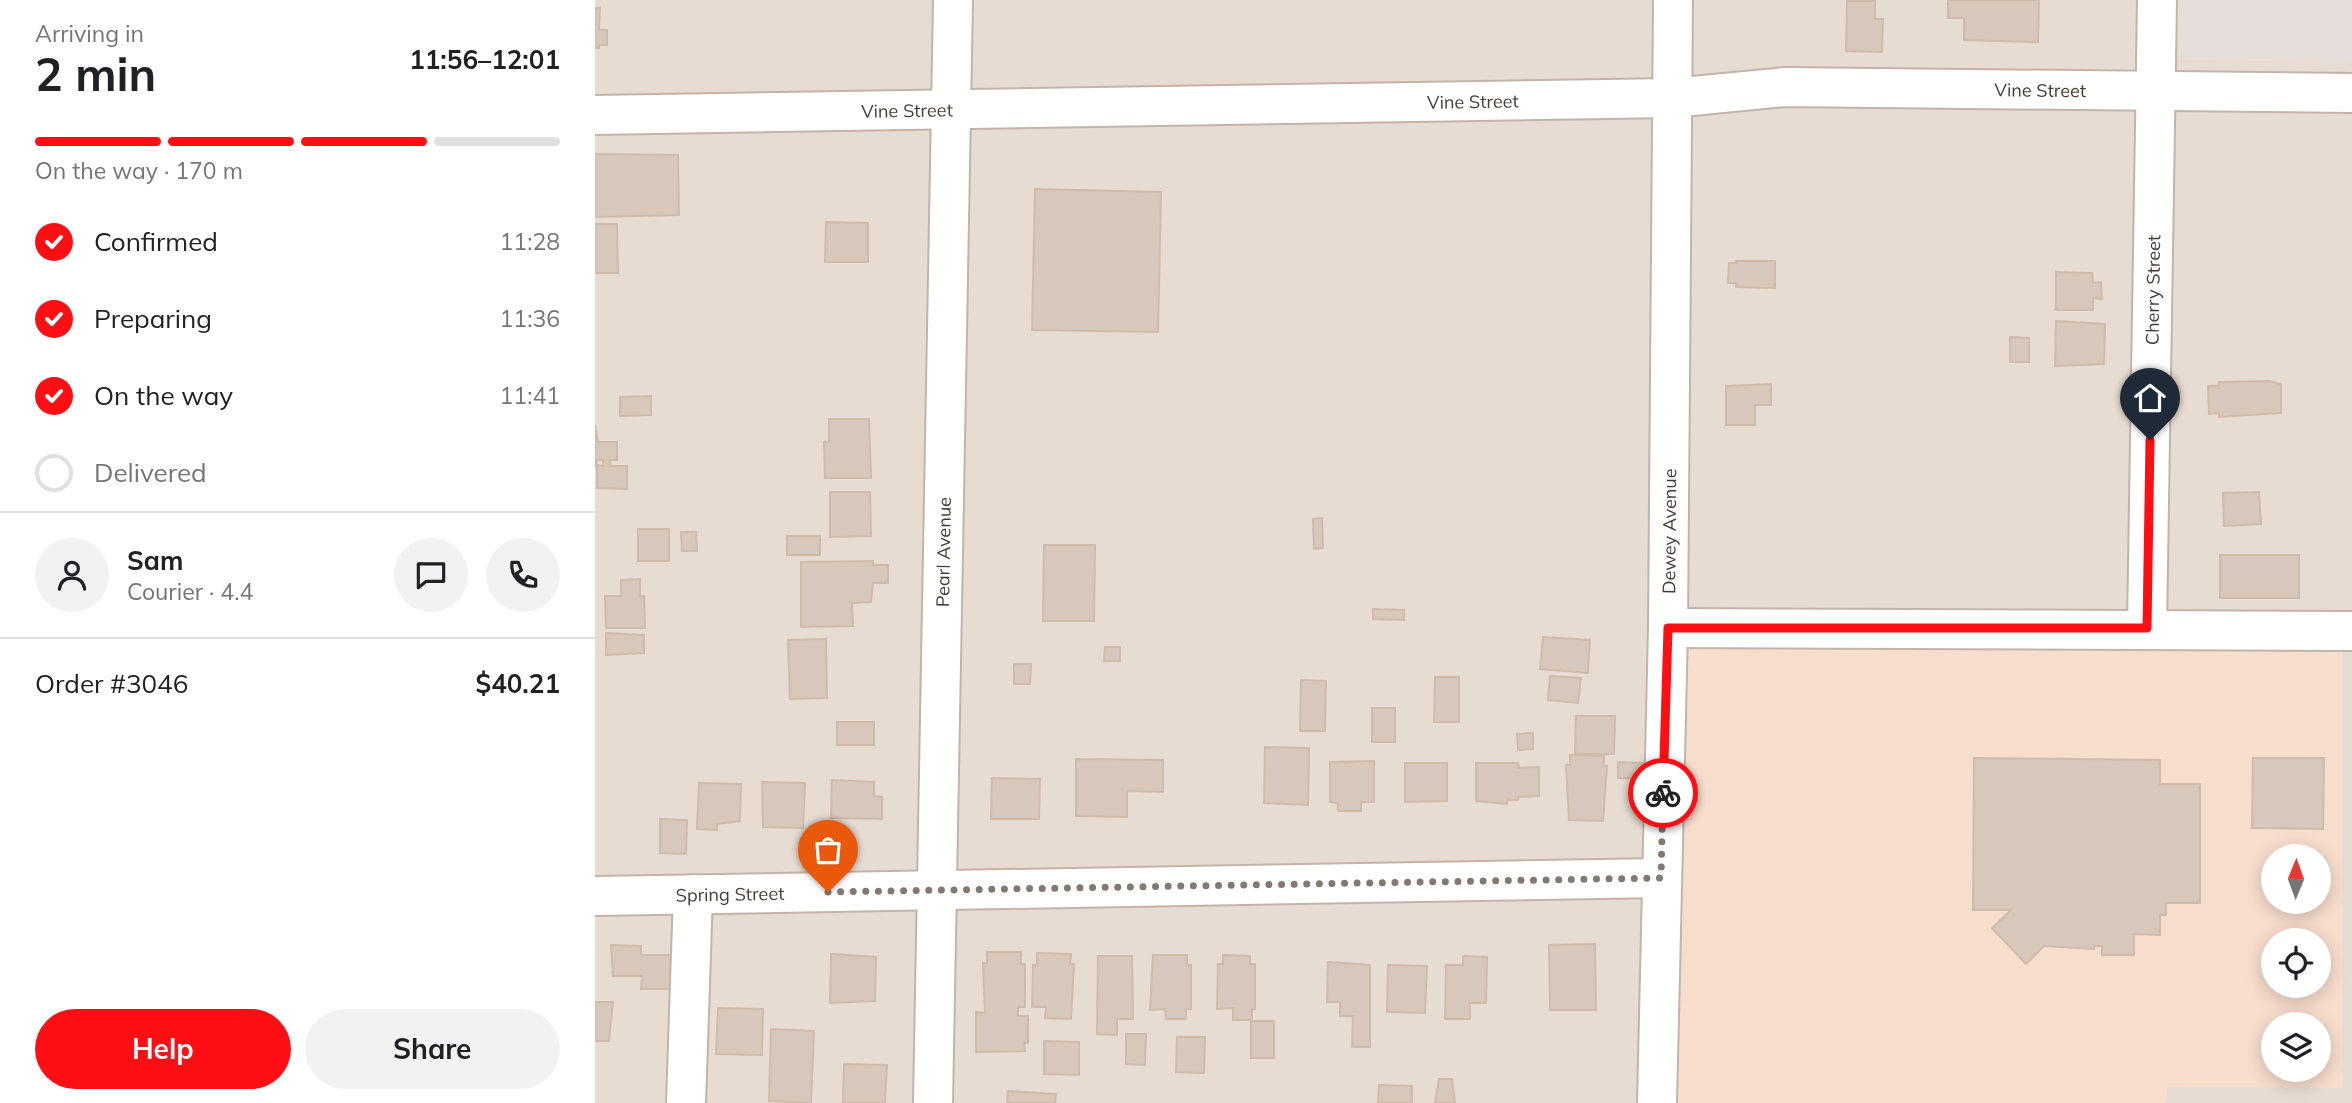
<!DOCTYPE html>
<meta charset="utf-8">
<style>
:root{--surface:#fff;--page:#f2f2f2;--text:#202124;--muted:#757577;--line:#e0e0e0;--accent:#ff0e14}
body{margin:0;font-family:Mulish,sans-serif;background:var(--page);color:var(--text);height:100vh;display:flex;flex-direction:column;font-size:26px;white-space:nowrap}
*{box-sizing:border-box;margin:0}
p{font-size:23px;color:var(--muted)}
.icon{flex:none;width:38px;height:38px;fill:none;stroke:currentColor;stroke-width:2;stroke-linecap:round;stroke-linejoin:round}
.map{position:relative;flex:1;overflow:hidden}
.side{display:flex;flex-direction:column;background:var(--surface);width:595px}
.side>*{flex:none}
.needle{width:46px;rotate:1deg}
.buttons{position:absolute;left:1666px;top:844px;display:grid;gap:14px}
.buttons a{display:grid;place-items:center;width:70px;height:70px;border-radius:50%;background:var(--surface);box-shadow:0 4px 18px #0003;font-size:35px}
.pin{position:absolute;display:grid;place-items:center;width:60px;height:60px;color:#fff;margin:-72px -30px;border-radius:50% 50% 50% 0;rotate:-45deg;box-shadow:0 0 7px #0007}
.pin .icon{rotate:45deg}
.courier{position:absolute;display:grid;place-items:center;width:70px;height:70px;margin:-35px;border:5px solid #ff0e14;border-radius:50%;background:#fff;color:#222;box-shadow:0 2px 9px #0007}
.summary em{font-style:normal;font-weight:700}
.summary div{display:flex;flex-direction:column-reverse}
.summary{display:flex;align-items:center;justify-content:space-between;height:119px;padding:0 35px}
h1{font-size:46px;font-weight:700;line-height:52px}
.bar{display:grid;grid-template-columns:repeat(4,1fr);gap:10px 7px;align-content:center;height:84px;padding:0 35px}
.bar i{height:9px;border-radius:5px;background:var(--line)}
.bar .active{background:var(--accent)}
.bar p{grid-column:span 4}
.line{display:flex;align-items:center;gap:18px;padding:0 35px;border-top:2px solid var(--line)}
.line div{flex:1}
.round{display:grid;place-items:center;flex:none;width:74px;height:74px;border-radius:37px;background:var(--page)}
ol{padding:0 35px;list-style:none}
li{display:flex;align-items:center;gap:21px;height:77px}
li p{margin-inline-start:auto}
li .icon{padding:7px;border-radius:50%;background:var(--accent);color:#fff;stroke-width:4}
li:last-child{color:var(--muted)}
li i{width:38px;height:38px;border:4px solid var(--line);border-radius:50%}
.primary-button{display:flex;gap:14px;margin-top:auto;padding:14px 35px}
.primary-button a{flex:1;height:80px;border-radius:42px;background:var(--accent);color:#fff;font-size:28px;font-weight:700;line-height:80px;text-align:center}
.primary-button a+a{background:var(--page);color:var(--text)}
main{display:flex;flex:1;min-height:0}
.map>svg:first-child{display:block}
.residential{fill:#e7dcd1}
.commercial{fill:#f7ddcc;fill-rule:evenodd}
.industrial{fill:#e5ddd9}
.building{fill:#d8c8bb;stroke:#d0bbab;stroke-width:2}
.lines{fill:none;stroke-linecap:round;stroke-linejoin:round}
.minor-casing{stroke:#c2b4a9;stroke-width:42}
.minor{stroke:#fff;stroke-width:38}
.done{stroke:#827971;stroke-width:7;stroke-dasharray:0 12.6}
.route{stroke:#ff0e14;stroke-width:9}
.labels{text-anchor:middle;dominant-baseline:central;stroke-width:5;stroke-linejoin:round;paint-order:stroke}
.street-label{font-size:18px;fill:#453b33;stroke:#fff}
</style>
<main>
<section class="side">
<div class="summary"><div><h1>2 min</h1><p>Arriving in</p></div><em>11:56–12:01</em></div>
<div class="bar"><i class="active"></i><i class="active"></i><i class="active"></i><i></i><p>On the way · 170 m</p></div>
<ol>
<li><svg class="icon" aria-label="check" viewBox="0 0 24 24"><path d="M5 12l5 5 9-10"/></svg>Confirmed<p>11:28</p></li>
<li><svg class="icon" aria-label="check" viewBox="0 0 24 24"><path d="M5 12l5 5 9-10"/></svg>Preparing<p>11:36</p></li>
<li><svg class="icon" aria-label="check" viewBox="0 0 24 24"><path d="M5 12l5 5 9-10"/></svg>On the way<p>11:41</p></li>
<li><i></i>Delivered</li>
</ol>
<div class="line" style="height:126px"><a class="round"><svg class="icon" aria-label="person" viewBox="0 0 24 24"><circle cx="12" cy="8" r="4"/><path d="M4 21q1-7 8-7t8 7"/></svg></a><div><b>Sam</b><p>Courier · 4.4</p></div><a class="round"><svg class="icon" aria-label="chat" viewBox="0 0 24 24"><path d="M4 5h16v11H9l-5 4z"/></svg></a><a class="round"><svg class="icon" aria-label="phone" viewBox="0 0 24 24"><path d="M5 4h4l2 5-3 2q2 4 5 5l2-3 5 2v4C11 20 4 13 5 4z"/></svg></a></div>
<div class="line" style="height:91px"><div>Order #3046</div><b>$40.21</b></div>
<div class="primary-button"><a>Help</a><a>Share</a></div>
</section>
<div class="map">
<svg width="1757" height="1103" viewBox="0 0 1757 1103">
<rect width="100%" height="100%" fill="#f3ebe3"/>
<path class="residential" d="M 0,0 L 1569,0 L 1569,58 L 1757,61 L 1757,1103 L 1571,1103 L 1572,1087 L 1747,1087 L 1747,646 L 1076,1103 L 0,1103 Z"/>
<path class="commercial" d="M 1747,645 L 1747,1088 L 1572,1087 L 1571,1103 L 1076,1103 L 1083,648 ZM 1678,856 L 1724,856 L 1724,901 L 1678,901 ZM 1678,940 L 1724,940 L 1724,985 L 1678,985 ZM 1678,1024 L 1724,1024 L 1724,1069 L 1678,1069 Z"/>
<path class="industrial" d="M 1569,0 L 1757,0 L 1757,61 L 1569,58 Z"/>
<g class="building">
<path d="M 1353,0 L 1444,0 L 1443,42 L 1369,40 L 1369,18 L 1353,18 Z"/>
<path d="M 1252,1 L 1280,1 L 1280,19 L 1288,19 L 1287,52 L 1251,51 Z"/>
<path d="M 0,8 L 5,8 L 4,30 L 12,30 L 12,45 L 4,45 L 4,48 L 0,48 Z"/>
<path d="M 0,154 L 83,155 L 84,215 L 0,217 Z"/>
<path d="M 440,189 L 566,192 L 563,332 L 437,330 Z"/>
<path d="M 231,222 L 273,223 L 273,262 L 230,262 Z"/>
<path d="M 0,224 L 22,224 L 23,273 L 0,273 Z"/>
<path d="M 1141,261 L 1180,261 L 1180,288 L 1141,287 L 1141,283 L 1133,283 L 1134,263 L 1141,263 Z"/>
<path d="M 1461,272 L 1497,273 L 1498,283 L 1506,282 L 1507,299 L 1498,298 L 1498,310 L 1461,310 Z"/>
<path d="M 1461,321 L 1510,324 L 1509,364 L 1460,366 Z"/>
<path d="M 1415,337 L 1434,338 L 1434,362 L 1415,362 Z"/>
<path d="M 1674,381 L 1686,384 L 1686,413 L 1624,417 L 1624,413 L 1614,414 L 1613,386 L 1624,386 L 1624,382 Z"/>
<path d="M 1176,384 L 1176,405 L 1160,405 L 1160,425 L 1131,425 L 1131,386 Z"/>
<path d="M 56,396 L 56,415 L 25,416 L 25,397 Z"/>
<path d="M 234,419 L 274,419 L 276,478 L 230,478 L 229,442 L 234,442 Z"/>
<path d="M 0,425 L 3,442 L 22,442 L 22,460 L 15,460 L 15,466 L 32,466 L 32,489 L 2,488 L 2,465 L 8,466 L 8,460 L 2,460 L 0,468 Z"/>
<path d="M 235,492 L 275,492 L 276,536 L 235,537 Z"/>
<path d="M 1664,492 L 1666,524 L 1629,526 L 1628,493 Z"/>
<path d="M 727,518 L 728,548 L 719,549 L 718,519 Z"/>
<rect x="43" y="529" width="31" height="32"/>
<path d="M 86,532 L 101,532 L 102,551 L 87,551 Z"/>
<rect x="192" y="536" width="33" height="19"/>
<path d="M 449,545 L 500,545 L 499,621 L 448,621 Z"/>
<rect x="1625" y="555" width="79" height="43"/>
<path d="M 278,561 L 278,565 L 293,565 L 293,583 L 278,583 L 276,602 L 257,603 L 258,626 L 206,627 L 206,562 Z"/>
<path d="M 45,579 L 45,596 L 49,596 L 50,628 L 11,628 L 10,596 L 26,596 L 26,580 Z"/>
<path d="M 778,609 L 809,610 L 809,620 L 778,619 Z"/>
<path d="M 11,633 L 49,635 L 49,653 L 11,655 Z"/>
<path d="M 948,637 L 995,640 L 993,673 L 945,669 Z"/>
<path d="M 231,639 L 232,698 L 195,699 L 193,640 Z"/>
<path d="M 510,647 L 525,647 L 525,661 L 509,661 Z"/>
<path d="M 419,664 L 436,664 L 435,684 L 419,684 Z"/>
<path d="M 955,676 L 986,678 L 983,703 L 953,700 Z"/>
<path d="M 840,677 L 864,677 L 864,722 L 839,722 Z"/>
<path d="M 706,680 L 731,681 L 730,731 L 705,731 Z"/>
<rect x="777" y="708" width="23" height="34"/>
<path d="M 981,716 L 1020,716 L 1019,754 L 980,754 Z"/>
<rect x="242" y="722" width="37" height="23"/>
<path d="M 938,733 L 938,749 L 923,750 L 922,734 Z"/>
<path d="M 670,747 L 714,748 L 713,805 L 669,803 Z"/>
<path d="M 975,755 L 1009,756 L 1009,766 L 1012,766 L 1008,821 L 974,820 L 971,765 L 975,765 Z"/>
<path d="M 1379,758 L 1565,760 L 1565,784 L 1605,784 L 1605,903 L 1571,903 L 1571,915 L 1565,915 L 1565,935 L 1539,934 L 1539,955 L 1507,955 L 1507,946 L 1499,946 L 1499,949 L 1449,946 L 1431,964 L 1397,928 L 1416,910 L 1378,910 Z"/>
<path d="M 1658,758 L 1729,758 L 1728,829 L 1657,828 Z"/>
<path d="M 481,759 L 568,760 L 568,792 L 532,791 L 532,817 L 481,816 Z"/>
<path d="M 779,761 L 779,802 L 766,802 L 766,811 L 743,811 L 743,803 L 735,802 L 735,762 Z"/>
<path d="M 1023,762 L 1052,763 L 1052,779 L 1023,778 Z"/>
<path d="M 810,763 L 852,763 L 852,801 L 810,802 Z"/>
<path d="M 881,763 L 923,763 L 924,768 L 944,767 L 944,796 L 923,797 L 923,800 L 912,800 L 912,804 L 881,801 Z"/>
<path d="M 397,778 L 445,779 L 444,819 L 396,819 Z"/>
<path d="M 237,780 L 279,782 L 279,796 L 287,797 L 287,819 L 236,818 Z"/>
<path d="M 167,782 L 210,783 L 208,828 L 168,827 Z"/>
<path d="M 104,783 L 146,784 L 145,821 L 122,824 L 122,830 L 102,829 Z"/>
<path d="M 65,819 L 92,820 L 91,854 L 65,853 Z"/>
<path d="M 1000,944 L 1001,1010 L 955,1010 L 954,945 Z"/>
<path d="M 16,945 L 46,946 L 46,955 L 84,955 L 83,989 L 46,989 L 47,976 L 18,976 Z"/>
<path d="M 392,952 L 426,952 L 426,964 L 430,964 L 430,1007 L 423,1007 L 423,1016 L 433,1016 L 433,1043 L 429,1043 L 430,1051 L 381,1052 L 381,1012 L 390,1013 L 388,963 L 392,963 Z"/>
<path d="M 442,953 L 476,954 L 475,964 L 479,964 L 476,1019 L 450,1018 L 451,1007 L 437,1007 L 438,965 L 442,965 Z"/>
<path d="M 236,954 L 281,957 L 280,1001 L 235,1003 Z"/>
<path d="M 558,955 L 592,955 L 592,965 L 596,965 L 596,1009 L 591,1009 L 591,1019 L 571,1019 L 570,1009 L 555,1010 Z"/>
<path d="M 628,955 L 655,956 L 655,964 L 660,964 L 660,1009 L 657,1009 L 657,1020 L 638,1020 L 638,1008 L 622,1009 L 623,964 L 628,964 Z"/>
<path d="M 503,956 L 537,956 L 538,1019 L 522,1019 L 522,1035 L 502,1034 Z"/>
<path d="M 868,956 L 892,957 L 891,1003 L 875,1003 L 875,1019 L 850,1019 L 851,965 L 868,965 Z"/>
<path d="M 733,962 L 775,965 L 775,1047 L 757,1047 L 758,1016 L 745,1016 L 745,1002 L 732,1002 Z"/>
<path d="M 793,965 L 832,966 L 830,1013 L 792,1012 Z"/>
<path d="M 0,1002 L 18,1002 L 14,1041 L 0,1041 Z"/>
<path d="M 123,1008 L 168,1009 L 167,1055 L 121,1054 Z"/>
<rect x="656" y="1021" width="23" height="37"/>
<path d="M 176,1029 L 219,1031 L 216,1103 L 174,1101 Z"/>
<path d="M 531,1034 L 551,1034 L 550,1065 L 531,1064 Z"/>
<path d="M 582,1037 L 610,1037 L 609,1073 L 581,1072 Z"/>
<path d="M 449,1041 L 484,1042 L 484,1075 L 449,1074 Z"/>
<path d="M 249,1064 L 292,1065 L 290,1103 L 248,1103 Z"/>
<path d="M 844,1079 L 857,1079 L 860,1103 L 840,1103 Z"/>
<path d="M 784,1085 L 817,1086 L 817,1103 L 783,1103 Z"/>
<path d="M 413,1091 L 461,1094 L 460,1103 L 412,1103 Z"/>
</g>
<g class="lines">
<defs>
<g id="minor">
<path id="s1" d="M 0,115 L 1077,98 L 1190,87 L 1757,93"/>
<path d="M 1073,628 L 1757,631"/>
<path id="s2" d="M 1552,628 L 1562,0"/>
<path id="s3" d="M 0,896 L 1066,878"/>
<path d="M 91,1103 L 98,894"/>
<path id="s4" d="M 338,1103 L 358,0"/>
<path id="s5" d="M 1062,1103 L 1073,628 L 1078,0"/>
</g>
</defs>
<use href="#minor" class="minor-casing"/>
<use href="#minor" class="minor"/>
</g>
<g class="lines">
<path class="done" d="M 233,892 L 1066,878 L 1068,793"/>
<path class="route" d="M 1068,793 L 1073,628 L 1552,628 L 1555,440"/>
</g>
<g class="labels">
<g class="street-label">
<text stroke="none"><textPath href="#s1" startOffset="1446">Vine Street</textPath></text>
<text stroke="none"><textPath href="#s1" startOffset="878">Vine Street</textPath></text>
<text stroke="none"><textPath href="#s1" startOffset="312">Vine Street</textPath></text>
<text stroke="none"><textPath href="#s2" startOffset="338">Cherry Street</textPath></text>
<text stroke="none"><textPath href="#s5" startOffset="572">Dewey Avenue</textPath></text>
<text stroke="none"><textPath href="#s4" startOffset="551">Pearl Avenue</textPath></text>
<text stroke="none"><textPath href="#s3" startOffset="135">Spring Street</textPath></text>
</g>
</g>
</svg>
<div class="buttons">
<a><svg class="needle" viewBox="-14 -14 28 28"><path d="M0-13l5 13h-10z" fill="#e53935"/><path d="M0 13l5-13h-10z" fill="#757577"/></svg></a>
<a><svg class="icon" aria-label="locate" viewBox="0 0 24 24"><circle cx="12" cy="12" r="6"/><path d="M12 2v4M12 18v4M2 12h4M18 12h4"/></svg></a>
<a><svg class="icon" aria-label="layers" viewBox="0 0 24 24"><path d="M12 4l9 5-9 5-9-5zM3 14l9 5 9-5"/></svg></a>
</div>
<div class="pin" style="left:233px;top:892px;background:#ea580c"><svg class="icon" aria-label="bag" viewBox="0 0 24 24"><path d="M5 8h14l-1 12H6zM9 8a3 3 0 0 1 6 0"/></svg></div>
<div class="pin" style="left:1555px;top:440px;background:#1f2937"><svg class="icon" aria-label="home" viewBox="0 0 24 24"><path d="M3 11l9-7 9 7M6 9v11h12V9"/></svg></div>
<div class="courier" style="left:1068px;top:793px"><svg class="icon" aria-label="bike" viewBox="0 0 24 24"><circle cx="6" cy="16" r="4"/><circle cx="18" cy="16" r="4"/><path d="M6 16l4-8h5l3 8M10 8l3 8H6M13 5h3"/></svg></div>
</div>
</main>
